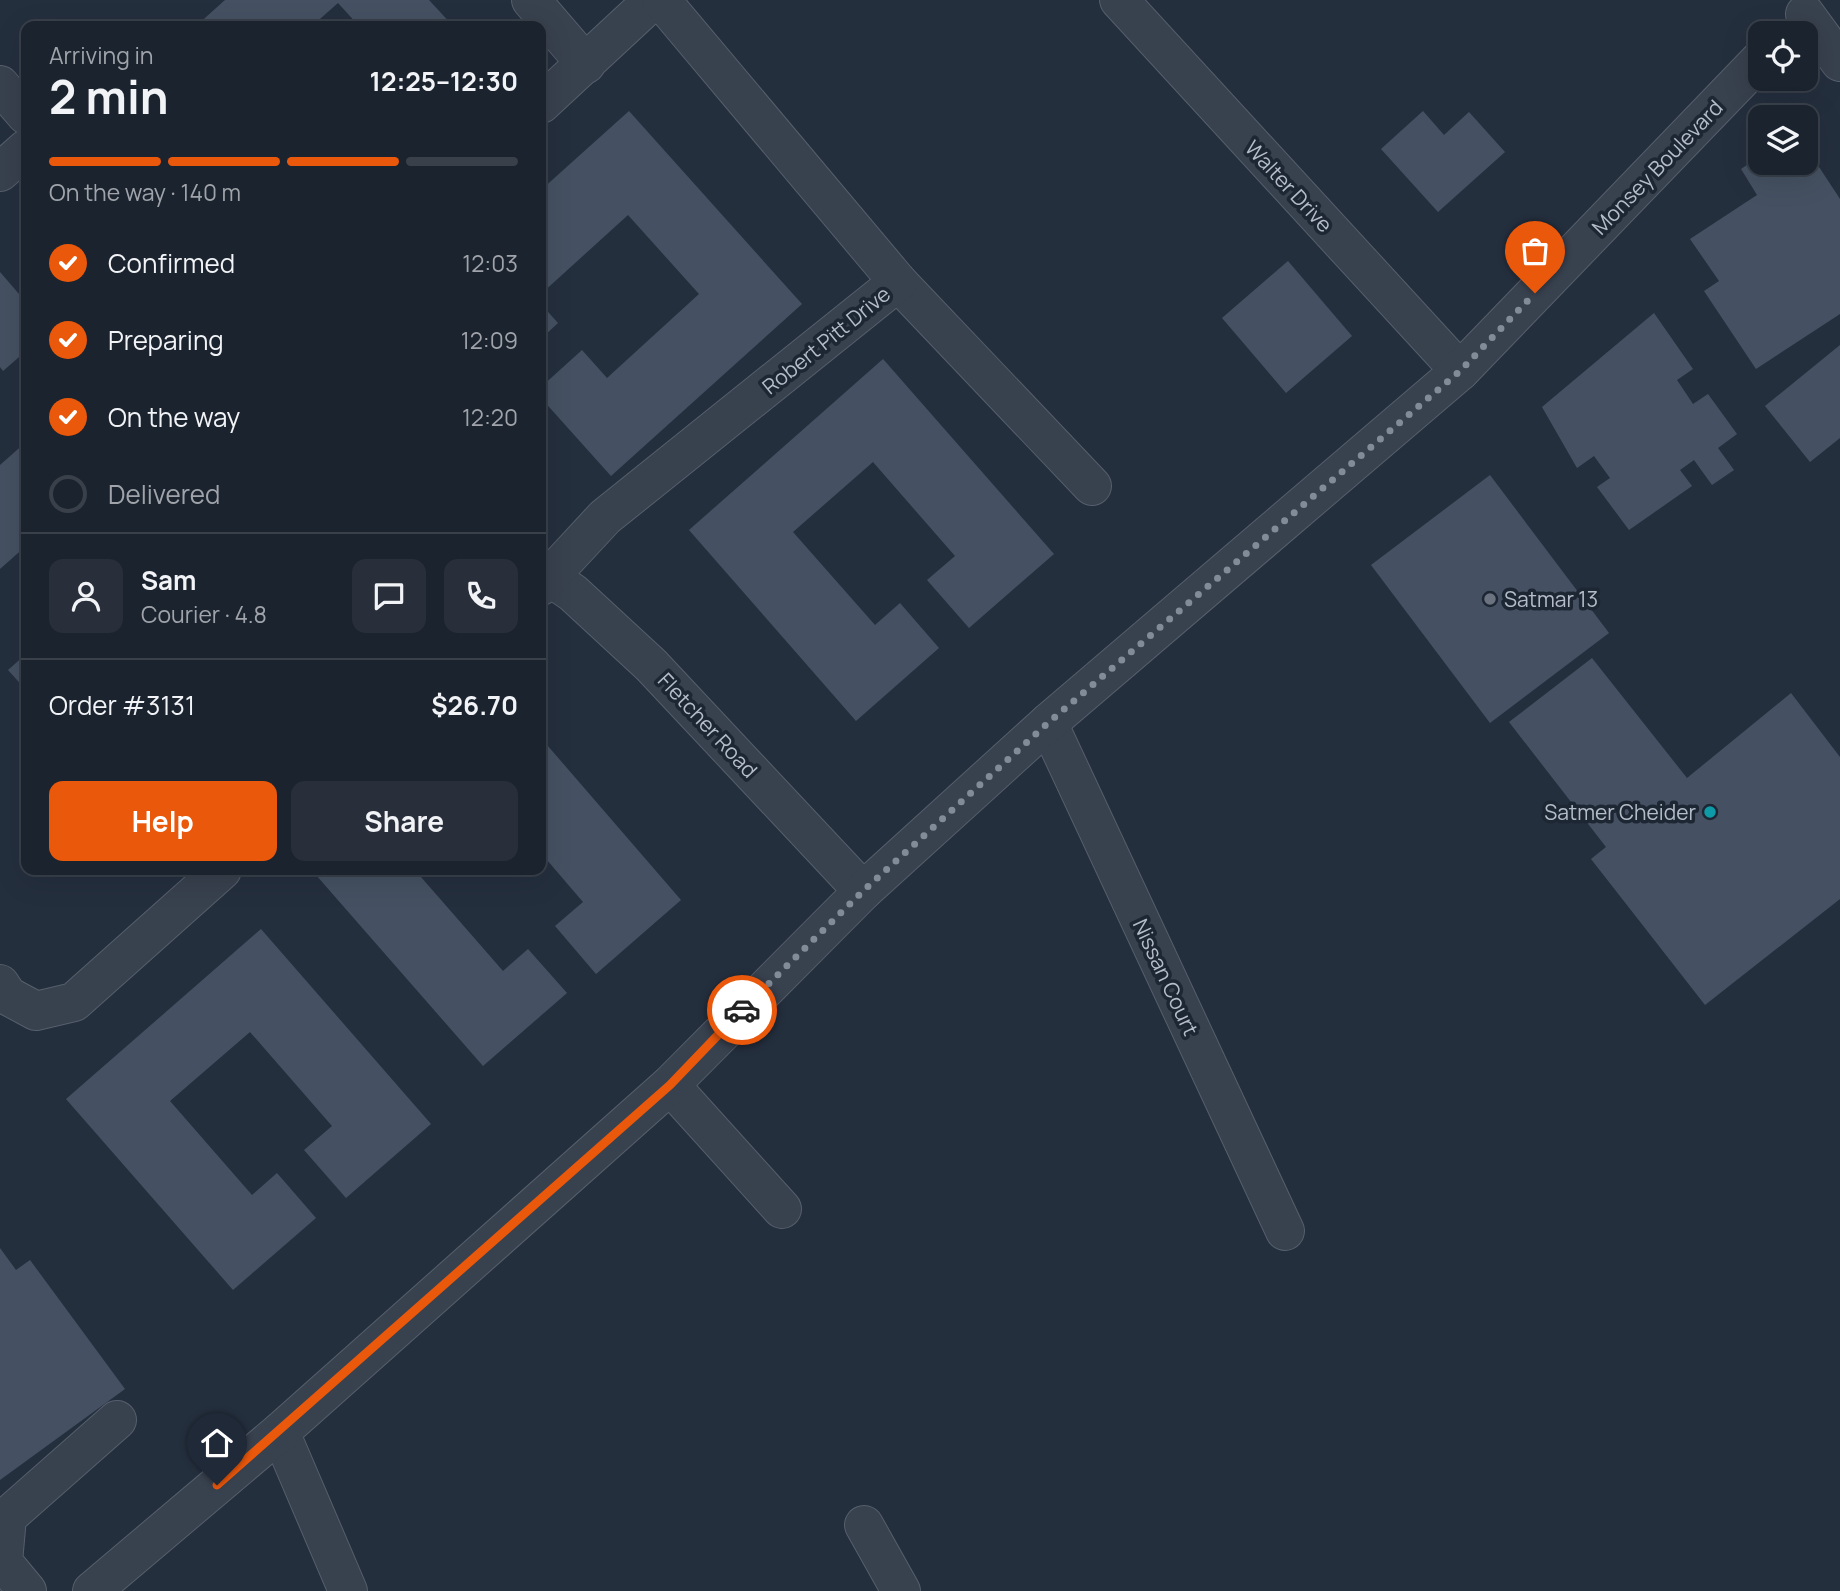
<!DOCTYPE html>
<meta charset="utf-8">
<style>
:root{--surface:#1b232e;--page:#282f3a;--text:#f1f3f6;--muted:#a0a4aa;--line:#39404a;--accent:#ea580c}
body{margin:0;font-family:Manrope,sans-serif;background:var(--page);color:var(--text);height:100vh;display:flex;flex-direction:column;font-size:26px;white-space:nowrap}
*{box-sizing:border-box;margin:0}
p{font-size:23px;color:var(--muted)}
.icon{flex:none;width:38px;height:38px;fill:none;stroke:currentColor;stroke-width:2;stroke-linecap:round;stroke-linejoin:round}
.map{position:relative;flex:1;overflow:hidden}
.drawer{position:absolute;left:21px;top:21px;width:525px;height:854px;display:flex;flex-direction:column;background:var(--surface);border-radius:14px;box-shadow:0 7px 28px #0002,0 0 0 2px var(--line)}
.drawer>*{flex:none}
.controls{position:absolute;left:1748px;top:21px;display:grid;gap:14px}
.controls a{display:grid;place-items:center;width:70px;height:70px;border-radius:14px;background:var(--surface);box-shadow:0 7px 28px #0002,0 0 0 2px var(--line);font-size:35px}
.pin{position:absolute;display:grid;place-items:center;width:60px;height:60px;color:#fff;margin:-72px -30px;border-radius:50% 50% 50% 0;rotate:-45deg;box-shadow:0 0 7px #0007}
.pin .icon{rotate:45deg}
.courier{position:absolute;display:grid;place-items:center;width:70px;height:70px;margin:-35px;border:5px solid #ea580c;border-radius:50%;background:#fff;color:#222;box-shadow:0 2px 9px #0007}
.head em{font-style:normal;font-weight:700}
.head div{display:flex;flex-direction:column-reverse}
.head{display:flex;align-items:center;justify-content:space-between;height:119px;padding:0 28px}
h1{font-size:46px;font-weight:700;line-height:52px}
.bar{display:grid;grid-template-columns:repeat(4,1fr);gap:10px 7px;align-content:center;height:84px;padding:0 28px}
.bar i{height:9px;border-radius:5px;background:var(--line)}
.bar .active{background:var(--accent)}
.bar p{grid-column:span 4}
.line{display:flex;align-items:center;gap:18px;padding:0 28px;border-top:2px solid var(--line)}
.line div{flex:1}
.round{display:grid;place-items:center;flex:none;width:74px;height:74px;border-radius:14px;background:var(--page)}
ol{padding:0 28px;list-style:none}
li{display:flex;align-items:center;gap:21px;height:77px}
li p{margin-inline-start:auto}
li .icon{padding:7px;border-radius:50%;background:var(--accent);color:#fff;stroke-width:4}
li:last-child{color:var(--muted)}
li i{width:38px;height:38px;border:4px solid var(--line);border-radius:50%}
.action{display:flex;gap:14px;margin-top:auto;padding:14px 28px}
.action a{flex:1;height:80px;border-radius:14px;background:var(--accent);color:#fff;font-size:28px;font-weight:700;line-height:80px;text-align:center}
.action a+a{background:var(--page);color:var(--text)}
.map>svg:first-child{display:block}
.building{fill:#455162}
.lines{fill:none;stroke-linecap:round;stroke-linejoin:round}
.minor-casing{stroke:#565f6c;stroke-width:40}
.minor{stroke:#38414e;stroke-width:38}
.done{stroke:#828b98;stroke-width:7;stroke-dasharray:0 12.6}
.route{stroke:#ea580c;stroke-width:9}
.worship-dot{fill:#6b7280;stroke:#1d2633;stroke-width:2.5}
.culture-dot{fill:#0f9aa8;stroke:#1d2633;stroke-width:2.5}
.labels{text-anchor:middle;dominant-baseline:central;stroke-width:7;stroke-linejoin:round;paint-order:stroke}
.street-label{font-size:21px;fill:#b4bcc9;stroke:#1d2633}
.poi-label{font-size:21px;fill:#b4bcc9;stroke:#1d2633;text-anchor:start}
</style>
<div class="map">
<svg width="1840" height="1591" viewBox="0 0 1840 1591">
<rect width="100%" height="100%" fill="#242f3e"/>
<g class="building">
<path d="M 225,0 L 429,0 L 453,26 L 359,26 L 338,3 L 312,26 L 196,26 Z"/>
<path d="M 629,111 L 802,304 L 611,476 L 541,398 L 541,387 L 582,350 L 607,378 L 699,294 L 628,215 L 541,294 L 541,190 Z"/>
<path d="M 1423,111 L 1444,135 L 1469,112 L 1505,152 L 1438,212 L 1381,149 Z"/>
<path d="M 1806,147 L 1840,199 L 1840,314 L 1756,369 L 1704,291 L 1719,281 L 1690,239 L 1757,195 L 1741,169 L 1760,156 L 1760,163 L 1806,163 Z"/>
<path d="M 1288,261 L 1352,336 L 1286,393 L 1222,318 Z"/>
<path d="M 0,272 L 26,302 L 26,351 L 3,371 L 0,367 Z"/>
<path d="M 541,304 L 558,323 L 541,339 Z"/>
<path d="M 1654,313 L 1693,369 L 1677,380 L 1693,404 L 1708,394 L 1737,434 L 1718,448 L 1734,470 L 1712,485 L 1694,460 L 1680,470 L 1692,486 L 1629,530 L 1597,487 L 1610,478 L 1594,456 L 1577,468 L 1542,407 Z"/>
<path d="M 1840,345 L 1840,438 L 1810,462 L 1765,406 Z"/>
<path d="M 883,359 L 1054,554 L 969,628 L 927,580 L 955,556 L 873,462 L 793,532 L 875,625 L 900,603 L 939,648 L 856,721 L 689,530 Z"/>
<path d="M 26,442 L 26,546 L 0,569 L 0,465 Z"/>
<path d="M 1490,475 L 1609,633 L 1490,723 L 1371,565 Z"/>
<path d="M 26,654 L 26,690 L 8,670 Z"/>
<path d="M 1592,658 L 1687,778 L 1791,693 L 1840,757 L 1840,899 L 1705,1005 L 1591,859 L 1606,847 L 1509,722 Z"/>
<path d="M 541,738 L 681,900 L 596,974 L 555,926 L 583,902 L 541,853 Z"/>
<path d="M 323,870 L 429,870 L 421,877 L 503,971 L 528,949 L 567,993 L 483,1066 L 316,875 Z"/>
<path d="M 261,929 L 431,1124 L 346,1198 L 304,1150 L 332,1126 L 250,1032 L 170,1101 L 252,1195 L 277,1173 L 316,1218 L 233,1290 L 66,1099 Z"/>
<path d="M 0,1248 L 16,1270 L 30,1260 L 125,1389 L 0,1480 Z"/>
</g>
<g class="lines">
<defs>
<g id="minor">
<path d="M 531,0 L 586,64"/>
<path d="M 1119,0 L 1460,371"/>
<path d="M 1805,14 L 1840,62"/>
<path d="M 0,85 L 26,115"/>
<path d="M 541,104 L 653,0"/>
<path d="M 0,172 L 26,149"/>
<path d="M 898,282 L 1092,486"/>
<path d="M 541,571 L 573,593 L 651,665 L 863,891"/>
<path d="M 541,586 L 605,517 L 898,282 L 661,0"/>
<path d="M 1048,723 L 1285,1231"/>
<path d="M 0,984 L 8,996 L 36,1011 L 74,1002 L 222,870"/>
<path d="M 670,1085 L 782,1209"/>
<path d="M 280,1432 L 348,1591"/>
<path d="M 864,1525 L 901,1591"/>
<path d="M 27,1591 L 3,1562 L 7,1517 L 117,1420"/>
<path d="M 92,1591 L 280,1432 L 670,1085 L 863,891 L 1048,723 L 1460,371 L 1760,60"/>
</g>
</defs>
<use href="#minor" class="minor-casing"/>
<use href="#minor" class="minor"/>
</g>
<g class="lines">
<path class="done" d="M 742,1010 L 863,891 L 1048,723 L 1460,371 L 1535,293"/>
<path class="route" d="M 217,1485 L 670,1085 L 742,1010"/>
</g>
<circle class="worship-dot" cx="1490" cy="599" r="7"/>
<circle class="culture-dot" cx="1710" cy="812" r="7"/>
<g class="labels">
<g class="street-label">
<text transform="translate(1657 167) rotate(-46)">Monsey Boulevard</text>
<text transform="translate(1289 186) rotate(47)">Walter Drive</text>
<text transform="translate(826 340) rotate(-39)">Robert Pitt Drive</text>
<text transform="translate(708 725) rotate(47)">Fletcher Road</text>
<text transform="translate(1166 977) rotate(65)">Nissan Court</text>
</g>
<g class="poi-label">
<text x="1504" y="599">Satmar 13</text>
<text x="1696" y="812" text-anchor="end">Satmer Cheider</text>
</g>
</g>
</svg>
<div class="controls">
<a><svg class="icon" aria-label="locate" viewBox="0 0 24 24"><circle cx="12" cy="12" r="6"/><path d="M12 2v4M12 18v4M2 12h4M18 12h4"/></svg></a>
<a><svg class="icon" aria-label="layers" viewBox="0 0 24 24"><path d="M12 4l9 5-9 5-9-5zM3 14l9 5 9-5"/></svg></a>
</div>
<div class="pin" style="left:1535px;top:293px;background:#ea580c"><svg class="icon" aria-label="bag" viewBox="0 0 24 24"><path d="M5 8h14l-1 12H6zM9 8a3 3 0 0 1 6 0"/></svg></div>
<div class="pin" style="left:217px;top:1485px;background:#1f2937"><svg class="icon" aria-label="home" viewBox="0 0 24 24"><path d="M3 11l9-7 9 7M6 9v11h12V9"/></svg></div>
<div class="courier" style="left:742px;top:1010px"><svg class="icon" aria-label="car" viewBox="0 0 24 24"><path d="M5 17H2v-5l4-1 3-4h7l3 4 3 1v5h-3M9 17h6M6 11h13"/><circle cx="7" cy="17" r="2"/><circle cx="17" cy="17" r="2"/></svg></div>
<section class="drawer">
<div class="head"><div><h1>2 min</h1><p>Arriving in</p></div><em>12:25–12:30</em></div>
<div class="bar"><i class="active"></i><i class="active"></i><i class="active"></i><i></i><p>On the way · 140 m</p></div>
<ol>
<li><svg class="icon" aria-label="check" viewBox="0 0 24 24"><path d="M5 12l5 5 9-10"/></svg>Confirmed<p>12:03</p></li>
<li><svg class="icon" aria-label="check" viewBox="0 0 24 24"><path d="M5 12l5 5 9-10"/></svg>Preparing<p>12:09</p></li>
<li><svg class="icon" aria-label="check" viewBox="0 0 24 24"><path d="M5 12l5 5 9-10"/></svg>On the way<p>12:20</p></li>
<li><i></i>Delivered</li>
</ol>
<div class="line" style="height:126px"><a class="round"><svg class="icon" aria-label="person" viewBox="0 0 24 24"><circle cx="12" cy="8" r="4"/><path d="M4 21q1-7 8-7t8 7"/></svg></a><div><b>Sam</b><p>Courier · 4.8</p></div><a class="round"><svg class="icon" aria-label="chat" viewBox="0 0 24 24"><path d="M4 5h16v11H9l-5 4z"/></svg></a><a class="round"><svg class="icon" aria-label="phone" viewBox="0 0 24 24"><path d="M5 4h4l2 5-3 2q2 4 5 5l2-3 5 2v4C11 20 4 13 5 4z"/></svg></a></div>
<div class="line" style="height:91px"><div>Order #3131</div><b>$26.70</b></div>
<div class="action"><a>Help</a><a>Share</a></div>
</section>
</div>
